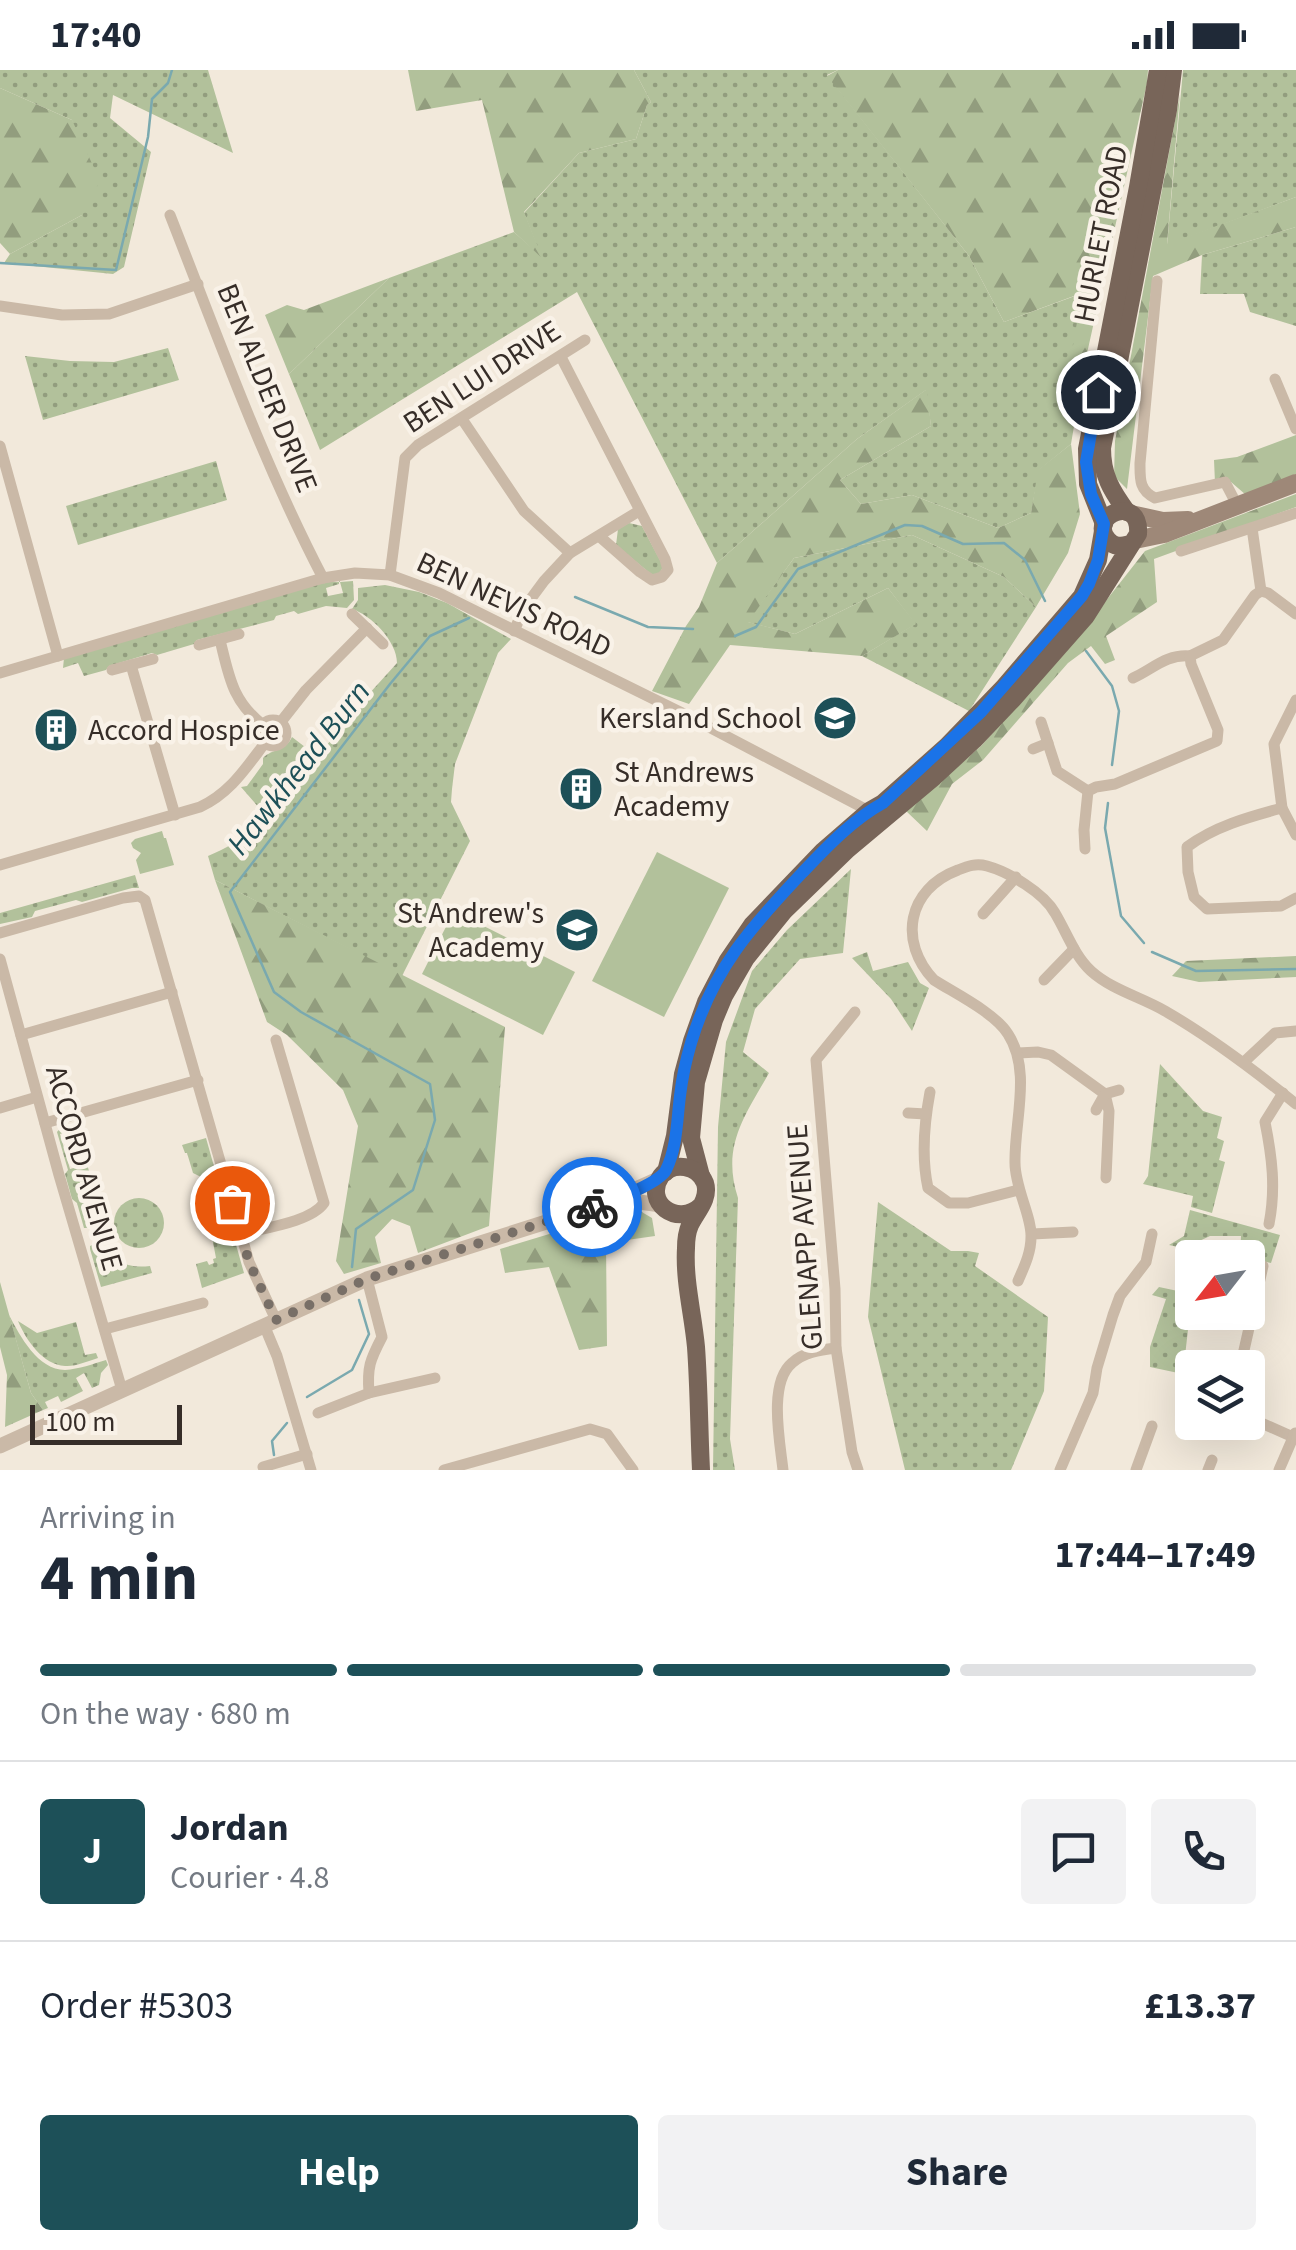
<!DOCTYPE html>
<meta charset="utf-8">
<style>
:root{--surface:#fff;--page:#f2f2f3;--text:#1f2937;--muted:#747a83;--line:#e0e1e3;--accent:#1d5058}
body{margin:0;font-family:"Source Sans 3",sans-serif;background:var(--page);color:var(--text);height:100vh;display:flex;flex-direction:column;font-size:38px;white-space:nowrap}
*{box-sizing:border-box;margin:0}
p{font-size:32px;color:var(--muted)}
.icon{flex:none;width:55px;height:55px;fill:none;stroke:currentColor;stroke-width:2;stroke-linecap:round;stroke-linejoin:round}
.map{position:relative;height:1400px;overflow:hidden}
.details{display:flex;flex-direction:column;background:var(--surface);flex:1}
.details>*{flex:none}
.needle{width:65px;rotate:239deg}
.controls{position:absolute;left:1175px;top:1170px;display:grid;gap:20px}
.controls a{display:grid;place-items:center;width:90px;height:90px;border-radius:10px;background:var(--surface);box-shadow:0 10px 40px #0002;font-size:50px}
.scale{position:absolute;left:30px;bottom:25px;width:152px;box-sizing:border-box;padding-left:10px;border:5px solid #362d28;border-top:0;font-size:28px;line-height:35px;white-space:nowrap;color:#362d28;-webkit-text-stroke:8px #f9f2e8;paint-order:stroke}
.pin{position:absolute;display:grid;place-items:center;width:85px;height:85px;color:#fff;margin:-42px;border:5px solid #fff;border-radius:50%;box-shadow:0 2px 10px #0007}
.courier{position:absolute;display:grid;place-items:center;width:100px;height:100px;margin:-50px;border:8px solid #1a73e8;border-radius:50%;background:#fff;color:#222;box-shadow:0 2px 12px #0007}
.headline em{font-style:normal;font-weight:700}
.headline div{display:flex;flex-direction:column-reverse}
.headline{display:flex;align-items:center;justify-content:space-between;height:170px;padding:0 40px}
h1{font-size:65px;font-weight:700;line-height:75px}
.bar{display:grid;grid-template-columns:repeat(4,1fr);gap:15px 10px;align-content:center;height:120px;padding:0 40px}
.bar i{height:12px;border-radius:8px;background:var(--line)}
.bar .active{background:var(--accent)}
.bar p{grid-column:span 4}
.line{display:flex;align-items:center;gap:25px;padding:0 40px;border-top:2px solid var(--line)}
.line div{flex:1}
.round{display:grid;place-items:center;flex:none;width:105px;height:105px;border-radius:10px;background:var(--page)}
.primary-button{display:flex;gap:20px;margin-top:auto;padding:20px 40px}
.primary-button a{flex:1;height:115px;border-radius:10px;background:var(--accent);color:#fff;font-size:40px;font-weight:700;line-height:115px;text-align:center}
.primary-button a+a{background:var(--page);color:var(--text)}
.status{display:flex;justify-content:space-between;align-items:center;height:70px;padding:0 50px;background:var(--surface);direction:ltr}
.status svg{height:28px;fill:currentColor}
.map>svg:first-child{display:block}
.grass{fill:url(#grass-dots)}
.forest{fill:url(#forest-firs)}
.park{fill:#b2c19b}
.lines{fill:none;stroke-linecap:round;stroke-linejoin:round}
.stream{stroke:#7aa9af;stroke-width:2.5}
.minor{stroke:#cab9a7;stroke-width:11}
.tertiary{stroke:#cab9a7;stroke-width:15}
.secondary{stroke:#9e8878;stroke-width:18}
.primary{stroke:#786559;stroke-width:18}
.done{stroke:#786f67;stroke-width:10;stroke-dasharray:0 18}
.route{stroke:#1a73e8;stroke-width:12}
.labels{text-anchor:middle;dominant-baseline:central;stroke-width:9;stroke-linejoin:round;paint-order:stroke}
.street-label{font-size:30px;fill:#362d28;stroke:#f9f2e8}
.poi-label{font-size:30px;fill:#362d28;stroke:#f9f2e8;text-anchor:end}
.water-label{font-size:32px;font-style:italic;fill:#1d5058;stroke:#f9f2e8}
</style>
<div class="status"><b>17:40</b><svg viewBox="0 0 49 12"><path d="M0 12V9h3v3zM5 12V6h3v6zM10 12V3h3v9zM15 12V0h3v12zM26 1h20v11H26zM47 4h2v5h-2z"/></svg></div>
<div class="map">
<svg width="1296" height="1400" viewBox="0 0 1296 1400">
<defs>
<pattern id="grass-dots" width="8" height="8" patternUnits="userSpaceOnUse" patternTransform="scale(2.5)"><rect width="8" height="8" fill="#b2c19b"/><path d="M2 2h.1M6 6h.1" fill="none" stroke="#929d7e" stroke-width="1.8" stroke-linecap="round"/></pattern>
<pattern id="forest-firs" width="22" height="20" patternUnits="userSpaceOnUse" patternTransform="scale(2.5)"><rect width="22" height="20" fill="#b2c19b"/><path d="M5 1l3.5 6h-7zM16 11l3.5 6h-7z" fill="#929d7e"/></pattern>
</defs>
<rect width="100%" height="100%" fill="#f2e9db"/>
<g class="grass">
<path d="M 0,0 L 208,0 L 233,83 L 113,25 L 110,48 L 151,82 L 124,197 L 113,204 L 4,193 L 10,184 L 82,145 L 72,50 L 0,18 Z"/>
<path d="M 634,0 L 838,0 L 827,5 L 969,186 L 1004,252 L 1083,223 L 1071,292 L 1084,297 L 1071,374 L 1039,400 L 1031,443 L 998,458 L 912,425 L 861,434 L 840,410 L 931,356 L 926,320 L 857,369 L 717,493 L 577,222 L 320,380 L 289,304 L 389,208 L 514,162 L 541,186 L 524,143 L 579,83 L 636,69 L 647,35 L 651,32 Z"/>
<path d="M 1183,0 L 1296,0 L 1296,127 L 1167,175 Z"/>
<path d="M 1296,157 L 1296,256 L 1250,242 L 1244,224 L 1200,224 L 1202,185 Z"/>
<path d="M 168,278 L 179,310 L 43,350 L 25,286 L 70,291 L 114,292 Z"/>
<path d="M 216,391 L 227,430 L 78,475 L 66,436 Z"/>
<path d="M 629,453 L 642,456 L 663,496 L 660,504 L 652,505 L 616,475 L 618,459 Z"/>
<path d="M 912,465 L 1004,507 L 1036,537 L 969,641 L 862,586 L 915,554 L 888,518 L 795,564 L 747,552 L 794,488 Z"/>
<path d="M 339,511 L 339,514 L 326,518 L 328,526 L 343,523 L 340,512 L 353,511 L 354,530 L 347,538 L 326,536 L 298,544 L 294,541 L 276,546 L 274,550 L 197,570 L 194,574 L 157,585 L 152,583 L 109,596 L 106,600 L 84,606 L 78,593 L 63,598 L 64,588 L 323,512 L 341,511 Z"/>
<path d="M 385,515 L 419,522 L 447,533 L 511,569 L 498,583 L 455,694 L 452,719 L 451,732 L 470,771 L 402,906 L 215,810 L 208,786 C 231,776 249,765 267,747 L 241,717 L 247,716 L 263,694 L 263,688 C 273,678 285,682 292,667 L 318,687 L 366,623 L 368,625 L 397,593 C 397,571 371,545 352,539 L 358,530 L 358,518 Z"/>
<path d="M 851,799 L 843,883 L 800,889 L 755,939 L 743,982 L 769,1003 C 745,1046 721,1076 738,1128 L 730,1369 L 735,1400 L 713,1400 L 718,1057 L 726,972 L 752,901 L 787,860 Z"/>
<path d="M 135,805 L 139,818 L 132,818 L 82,832 L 76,830 L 35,841 L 32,847 L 0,854 L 0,843 Z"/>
<path d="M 867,882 L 873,901 L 908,892 L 920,913 L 929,918 L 912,961 L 891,929 L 852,888 Z"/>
<path d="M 1160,994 L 1203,1041 L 1222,1047 L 1217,1068 L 1224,1071 L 1219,1090 L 1225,1092 L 1212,1143 L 1191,1137 L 1193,1126 L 1143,1114 L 1148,1106 Z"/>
<path d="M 63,1055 L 65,1062 L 60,1064 L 70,1099 L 87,1094 L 96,1126 L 106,1124 L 95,1144 L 95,1158 L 84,1158 L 77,1133 L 72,1129 L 65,1104 L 68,1100 L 57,1062 Z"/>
<path d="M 206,1068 L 244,1203 L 202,1218 L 196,1194 L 207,1191 L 209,1195 L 214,1193 L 213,1189 L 216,1188 L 212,1167 L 218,1155 L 215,1148 L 210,1145 L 203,1121 L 205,1109 L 193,1103 L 187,1083 L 185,1083 L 182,1075 Z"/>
<circle cx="139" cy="1153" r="25"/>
<path d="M 878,1132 L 951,1181 L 968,1181 L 979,1183 L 975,1196 L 1048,1247 L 1044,1321 L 1011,1400 L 905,1400 L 868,1247 Z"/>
<path d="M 1190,1140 L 1280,1165 L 1271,1193 L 1257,1190 L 1248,1229 L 1248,1188 L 1240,1187 L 1241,1166 L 1210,1166 L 1195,1173 L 1196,1181 L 1169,1175 L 1184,1166 Z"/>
<path d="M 99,1172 C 112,1191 127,1199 150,1196 L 152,1203 L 101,1217 L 90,1179 L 90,1176 Z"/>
<path d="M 1159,1217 L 1192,1224 L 1183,1304 L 1150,1297 L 1150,1277 L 1166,1229 L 1152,1225 Z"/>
<path d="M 9,1245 C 20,1266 38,1300 65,1300 C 79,1299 93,1294 106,1290 L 108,1295 L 101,1303 L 99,1315 L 92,1318 L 84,1303 L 76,1308 L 83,1321 L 61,1332 L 58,1326 L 45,1332 L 48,1338 L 43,1340 L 31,1323 Z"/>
<path d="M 18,1251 L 37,1263 L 76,1252 L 85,1285 L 96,1283 L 98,1288 C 88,1291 75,1297 65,1296 C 43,1295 26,1270 18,1251 Z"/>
</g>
<g class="forest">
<path d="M 408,0 L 634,0 L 651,32 L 647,35 L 636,69 L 579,83 L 524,142 L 543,189 L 514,162 L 482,30 L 416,41 Z"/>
<path d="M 838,0 L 1148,0 L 1147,13 L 1084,297 L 1070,293 L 1082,223 L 1004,252 L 969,186 L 827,6 Z"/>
<path d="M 0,18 L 72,50 L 100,111 L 82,145 L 10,184 L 0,173 Z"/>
<path d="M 1180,24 L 1167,174 L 1296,127 L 1296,157 L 1202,185 L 1153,206 L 1127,419 L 1114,406 L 1115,371 Z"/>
<path d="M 389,208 L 289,304 L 265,245 L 287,235 L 304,240 Z"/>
<path d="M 927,319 L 931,356 L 840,410 L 861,434 L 912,425 L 998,458 L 1031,443 L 1038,400 L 1071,374 L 1080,444 L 1068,483 L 1036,537 L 1004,507 L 912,465 L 794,488 L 748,552 L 795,564 L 888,518 L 916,554 L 862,586 L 730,575 L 689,634 L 652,621 L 686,556 L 699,537 L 717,493 L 857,369 Z"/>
<path d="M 1296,365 L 1296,404 L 1246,425 L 1231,412 L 1215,413 L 1214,390 L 1237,387 Z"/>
<path d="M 1296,424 L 1296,437 L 1154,489 L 1157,532 L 1106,566 L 1115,590 L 1105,594 L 1091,576 L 1068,593 L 983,690 L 952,714 L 927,761 L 906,741 L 981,676 L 1068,579 L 1145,481 Z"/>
<path d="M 215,810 L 505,957 L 489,1156 L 418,1183 L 410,1156 L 392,1149 L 375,1167 L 381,1193 L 344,1204 L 336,1191 L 358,1056 L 343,1020 L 287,965 L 267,952 Z"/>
<path d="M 1296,886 L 1296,907 L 1199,912 L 1172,906 L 1186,891 Z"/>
<path d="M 640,1141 L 652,1148 L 655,1166 L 606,1173 L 607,1276 L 579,1280 L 549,1197 L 505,1203 L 500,1179 L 579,1155 Z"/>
<path d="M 0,1212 L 31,1323 L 43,1340 L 5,1357 L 7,1305 L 0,1277 Z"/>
</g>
<g class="park">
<path d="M 162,761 L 164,768 L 166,768 L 174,795 L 140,804 L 136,790 L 141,783 L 133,778 L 131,773 L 135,769 Z"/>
<path d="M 657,782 L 729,818 L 664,947 L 592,911 Z"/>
<path d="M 454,841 L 575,902 L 543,965 L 422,904 Z"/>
</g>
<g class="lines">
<g class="stream">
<path d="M 0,193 L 116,200 L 148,67 L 152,29 L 168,13 L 172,0"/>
<path d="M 575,527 L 648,557 L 693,559"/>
<path d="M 735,566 L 756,557 L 798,499 L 905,455 L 922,456 L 963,474 L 1004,473 L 1025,490 L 1045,531"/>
<path d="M 1086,581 L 1112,616 L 1119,641 L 1112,695"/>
<path d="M 1108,733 L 1105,758 L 1121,846 L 1144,873"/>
<path d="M 1152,882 L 1196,901 L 1296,899"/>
<path d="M 352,1197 L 356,1159 L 413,1120 L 435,1050 L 430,1014 L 301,942 L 274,922 L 230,822 L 390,614 L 430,566 L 469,548"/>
<path d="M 307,1327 L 352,1300 L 369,1264 L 359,1230"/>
<path d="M 274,1385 L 272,1371 L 287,1353"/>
</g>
<g class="minor">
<path d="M 170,145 C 218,267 262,391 323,508"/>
<path d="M 1157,211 L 1140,393 C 1140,409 1139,420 1155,428 L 1225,412 L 1237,435"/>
<path d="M 0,236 L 62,245 L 109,244 L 198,214"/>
<path d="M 561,287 L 665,489 L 668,500 L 662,507 L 652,510 L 640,502 L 599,466"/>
<path d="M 1275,309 L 1296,359"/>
<path d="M 462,349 L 524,441 L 570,483"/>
<path d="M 0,376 L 58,586"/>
<path d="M 1252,458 L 1261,521"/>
<path d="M 1181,481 L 1296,443"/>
<path d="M 390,505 L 405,388 L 418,375 L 585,270"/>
<path d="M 352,544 L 383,574"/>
<path d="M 514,561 L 524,538 L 544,511 L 570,483 L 639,441"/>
<path d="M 220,570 C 229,606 232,631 263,655"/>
<path d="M 199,575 L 239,564"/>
<path d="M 131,595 L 175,745"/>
<path d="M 112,600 L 153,589"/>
<path d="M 0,603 L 323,508 L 355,503 L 390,505 L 439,523 L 686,645 L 869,741"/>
<path d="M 1133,608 C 1153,599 1166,584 1190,586"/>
<path d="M 1296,630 L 1274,674 L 1282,738 L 1296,765"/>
<circle cx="273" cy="663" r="13"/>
<path d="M 1041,652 L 1057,701 L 1088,721"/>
<path d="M 280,653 L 306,620 L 367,558"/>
<path d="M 1033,679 L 1048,673"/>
<path d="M 1282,738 C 1249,747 1215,756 1187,777 L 1188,802 L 1194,827 L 1207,839 L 1281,836 L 1296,828"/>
<path d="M 1085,779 L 1084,760 L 1088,721 L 1096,717 L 1115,714 L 1217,671 L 1218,660 L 1191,594 L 1190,586 L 1223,570 L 1255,525 L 1261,521 L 1268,523 L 1296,544"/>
<path d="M 0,795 L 200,737 C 230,723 245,699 265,673"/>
<path d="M 983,844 L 1016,807"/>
<path d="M 0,863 L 123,828 L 139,826 L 145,830 L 249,1192 L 276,1250"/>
<path d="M 0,889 L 59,1105 L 122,1320"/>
<path d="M 1044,910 L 1074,879"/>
<path d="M 855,942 L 816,990 L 835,1219 L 836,1278 L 852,1382 L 858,1400"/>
<path d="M 21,965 L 172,922"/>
<path d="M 1018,983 L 1038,982 L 1051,985 L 1105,1024 L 1109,1041 L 1106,1108"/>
<path d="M 1244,992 L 1275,963 L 1296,961"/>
<path d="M 930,1022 C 924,1054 921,1086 928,1118 L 949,1133 L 968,1133 L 1018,1120"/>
<path d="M 0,1038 L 37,1027"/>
<path d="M 1096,1040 L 1105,1024 L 1119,1020"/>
<path d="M 908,1043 L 926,1044"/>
<path d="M 45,1053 L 198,1010"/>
<path d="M 1269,1154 C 1276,1118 1272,1087 1265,1052 L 1283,1023"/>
<path d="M 241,1164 C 264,1158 311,1152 324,1133 L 276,970"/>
<path d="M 1032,1164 L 1073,1162"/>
<path d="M 1018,1211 C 1024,1197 1031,1183 1031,1167 C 1032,1147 1015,1118 1015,1093 C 1014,1052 1032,1001 1008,964 C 995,943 956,924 934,910 C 898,872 907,819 958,800 C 968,796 976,793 987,796 C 1009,802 1044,823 1055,843 C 1067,863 1074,885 1091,901 C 1112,920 1141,927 1165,941 C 1212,968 1254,1000 1296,1034"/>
<path d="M 264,1255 L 277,1286 L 311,1400"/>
<path d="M 105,1259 L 203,1233"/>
<path d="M 1240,1298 L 1263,1196"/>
<path d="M 369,1323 L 435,1308"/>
<path d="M 318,1343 L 369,1323 C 367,1297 370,1290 382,1267 L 367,1209"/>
<path d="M 1248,1347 L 1293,1367"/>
<path d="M 263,1397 L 307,1384"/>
<path d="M 444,1400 L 590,1359 L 607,1364 L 633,1400"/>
<path d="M 783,1400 C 780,1372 768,1313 792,1293 C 804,1282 820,1280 836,1278"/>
<path d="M 1060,1400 L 1093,1323 L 1097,1298 L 1113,1245 L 1120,1226 L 1146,1192 L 1152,1164"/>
<path d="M 1136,1400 L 1152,1356"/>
<path d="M 1208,1400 L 1212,1390"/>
<path d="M 1279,1400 L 1295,1363"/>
</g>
<g class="tertiary">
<path d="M 615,1133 L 632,1131 L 661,1135"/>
<path d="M 0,1376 L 367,1209 L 600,1135 L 660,1108"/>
</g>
<g class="secondary">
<path d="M 1131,444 L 1163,451 L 1188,450"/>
<path d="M 1135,470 L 1164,464 L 1296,413"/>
</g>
<g class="primary">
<path d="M 1127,442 C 1111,420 1102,405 1102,378 L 1168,40 L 1173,0"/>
<path d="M 1104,454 L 1088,414 L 1087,379 L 1138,117 L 1158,0"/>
<path d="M 666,1102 L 675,1066 L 683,1004 L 692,971 L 706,932 L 728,890 L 752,855 L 823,781 L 869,741 L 883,733 L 947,676 L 1003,618 L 1082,526 L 1098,490 L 1103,461"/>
<path d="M 701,1106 L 691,1068 L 696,1012 L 714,950 L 724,926 L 746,888 L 784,841 L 848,779 L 934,707 L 974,670 L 1013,629 L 1086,546 L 1138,464 C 1141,422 1086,446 1108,470 C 1114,478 1122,476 1130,474"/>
<path d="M 701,1400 C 699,1359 699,1318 696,1277 C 693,1244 684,1211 686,1178 C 686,1170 687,1162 690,1155 C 696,1142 710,1129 705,1113 C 698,1095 673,1091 661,1106 C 643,1132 677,1158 701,1136"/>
</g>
</g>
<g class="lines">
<path class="done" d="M 232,1133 L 249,1192 L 276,1250 L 367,1209 L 592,1137"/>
<path class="route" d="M 592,1137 C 607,1133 659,1114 666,1100 C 677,1078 677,1049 680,1026 C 682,1008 686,990 691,973 C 713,899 751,857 802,803 C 826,778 852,750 883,733 L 981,642 L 1082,526 L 1089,514 L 1098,490 L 1104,454 L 1091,424 L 1086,392 L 1098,322"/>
</g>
<defs>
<symbol id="school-disc" viewBox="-11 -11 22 22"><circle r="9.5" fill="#1d5058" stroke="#f9f2e8"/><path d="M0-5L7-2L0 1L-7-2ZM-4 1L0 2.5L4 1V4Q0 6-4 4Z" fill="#fff"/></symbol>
<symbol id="building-disc" viewBox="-11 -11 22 22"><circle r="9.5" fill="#1d5058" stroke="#f9f2e8"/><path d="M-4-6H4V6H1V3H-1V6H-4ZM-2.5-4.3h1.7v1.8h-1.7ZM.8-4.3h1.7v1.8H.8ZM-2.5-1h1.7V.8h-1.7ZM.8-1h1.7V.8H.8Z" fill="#fff"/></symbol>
</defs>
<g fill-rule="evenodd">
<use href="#school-disc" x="810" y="623" width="50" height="50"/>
<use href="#building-disc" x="31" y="635" width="50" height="50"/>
<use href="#building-disc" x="556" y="694" width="50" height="50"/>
<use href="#school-disc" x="552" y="835" width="50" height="50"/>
</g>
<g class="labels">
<g class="street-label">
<text transform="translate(1101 164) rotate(-79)">HURLET ROAD</text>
<text transform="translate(482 307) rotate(-33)">BEN LUI DRIVE</text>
<text transform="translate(267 318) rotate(68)">BEN ALDER DRIVE</text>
<text transform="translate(514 535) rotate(25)">BEN NEVIS ROAD</text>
<text transform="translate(84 1098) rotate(74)">ACCORD AVENUE</text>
<text transform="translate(805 1167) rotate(-94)">GLENAPP AVENUE</text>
</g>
<g class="poi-label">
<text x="802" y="648">Kersland School</text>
<text x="88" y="660" text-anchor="start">Accord Hospice</text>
<text x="614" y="702" text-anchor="start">St Andrews<tspan x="614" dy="34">Academy</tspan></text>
<text x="544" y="843">St Andrew's<tspan x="544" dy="34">Academy</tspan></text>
</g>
<g class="water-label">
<text transform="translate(299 698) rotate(-52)">Hawkhead Burn</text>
</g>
</g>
</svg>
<div class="controls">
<a><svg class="needle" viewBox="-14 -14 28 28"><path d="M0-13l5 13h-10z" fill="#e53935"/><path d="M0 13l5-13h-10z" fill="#747a83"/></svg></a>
<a><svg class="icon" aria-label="layers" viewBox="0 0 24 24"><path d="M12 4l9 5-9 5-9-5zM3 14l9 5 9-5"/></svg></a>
</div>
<div class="scale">100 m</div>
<div class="pin" style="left:232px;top:1133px;background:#ea580c"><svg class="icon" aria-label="bag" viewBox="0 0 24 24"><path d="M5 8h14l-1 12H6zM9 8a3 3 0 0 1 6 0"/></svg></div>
<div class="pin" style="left:1098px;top:322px;background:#1f2937"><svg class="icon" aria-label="home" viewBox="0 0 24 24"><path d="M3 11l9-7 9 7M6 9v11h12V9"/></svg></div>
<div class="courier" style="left:592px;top:1137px"><svg class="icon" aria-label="bike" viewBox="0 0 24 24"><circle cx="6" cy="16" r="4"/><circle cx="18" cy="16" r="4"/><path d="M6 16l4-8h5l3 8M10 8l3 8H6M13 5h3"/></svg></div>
</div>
<section class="details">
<div class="headline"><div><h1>4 min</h1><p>Arriving in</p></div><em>17:44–17:49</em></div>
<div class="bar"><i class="active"></i><i class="active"></i><i class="active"></i><i></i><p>On the way · 680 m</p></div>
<div class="line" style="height:180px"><b class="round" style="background:var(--accent);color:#fff">J</b><div><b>Jordan</b><p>Courier · 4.8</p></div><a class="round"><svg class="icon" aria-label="chat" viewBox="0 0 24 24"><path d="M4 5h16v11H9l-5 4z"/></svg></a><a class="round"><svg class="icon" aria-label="phone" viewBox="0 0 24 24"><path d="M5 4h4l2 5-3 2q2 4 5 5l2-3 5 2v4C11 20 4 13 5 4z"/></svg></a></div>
<div class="line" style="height:130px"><div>Order #5303</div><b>£13.37</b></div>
<div class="primary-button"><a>Help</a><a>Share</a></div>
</section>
